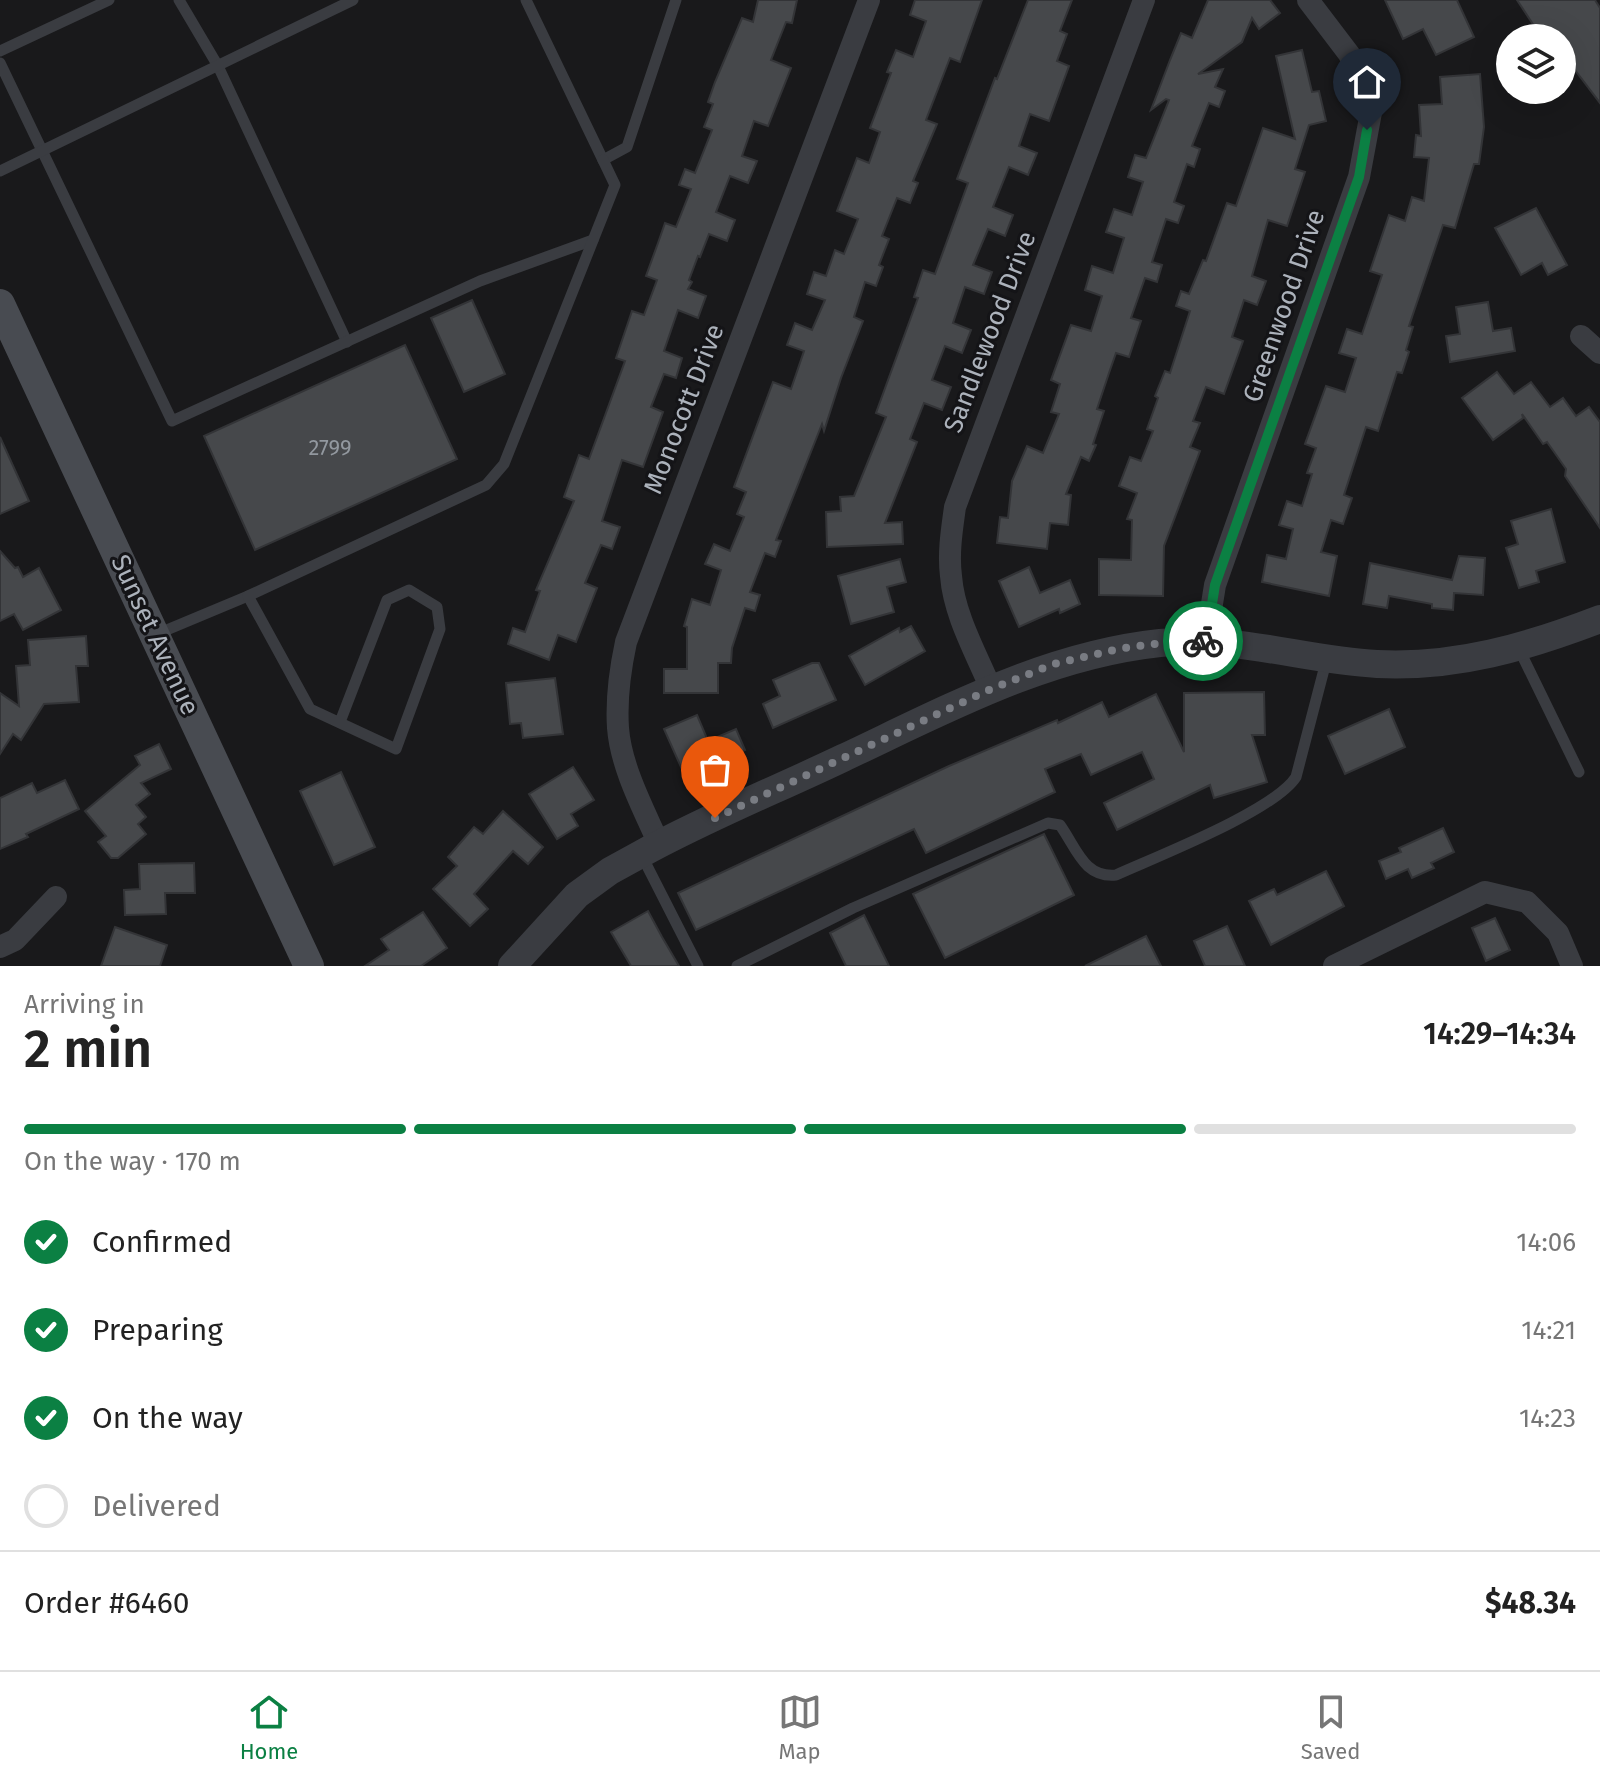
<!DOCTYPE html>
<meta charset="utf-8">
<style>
:root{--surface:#fff;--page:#f2f2f2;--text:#222;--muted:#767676;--line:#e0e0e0;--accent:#0b8043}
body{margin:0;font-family:"Fira Sans",sans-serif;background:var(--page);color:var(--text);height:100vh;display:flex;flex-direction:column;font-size:30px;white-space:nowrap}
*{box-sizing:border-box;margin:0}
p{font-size:26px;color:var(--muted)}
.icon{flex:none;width:44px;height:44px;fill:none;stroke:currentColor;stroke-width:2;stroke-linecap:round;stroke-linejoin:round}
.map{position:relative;height:966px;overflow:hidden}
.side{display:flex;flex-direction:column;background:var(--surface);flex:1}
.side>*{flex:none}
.fabs{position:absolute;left:1496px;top:24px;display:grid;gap:16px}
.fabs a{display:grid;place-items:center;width:80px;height:80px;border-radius:50%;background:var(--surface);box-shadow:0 8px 32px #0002;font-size:40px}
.pin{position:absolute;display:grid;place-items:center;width:68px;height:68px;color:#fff;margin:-82px -34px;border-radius:50% 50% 50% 0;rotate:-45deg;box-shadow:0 0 8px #0007}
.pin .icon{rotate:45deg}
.courier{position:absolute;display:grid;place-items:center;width:80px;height:80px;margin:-40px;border:6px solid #0b8043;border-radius:50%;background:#fff;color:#222;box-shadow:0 2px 10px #0007}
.headline em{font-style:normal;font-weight:600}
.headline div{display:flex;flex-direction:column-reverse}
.headline{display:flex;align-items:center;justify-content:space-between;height:136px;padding:0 24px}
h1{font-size:52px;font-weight:600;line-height:60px}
.bar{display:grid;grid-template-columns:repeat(4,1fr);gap:12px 8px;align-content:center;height:96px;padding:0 24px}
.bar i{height:10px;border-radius:6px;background:var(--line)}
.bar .on{background:var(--accent)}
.bar p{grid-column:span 4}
.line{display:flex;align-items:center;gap:20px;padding:0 24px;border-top:2px solid var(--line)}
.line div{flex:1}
ol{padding:0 24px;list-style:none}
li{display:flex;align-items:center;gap:24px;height:88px}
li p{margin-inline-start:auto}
li .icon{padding:8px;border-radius:50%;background:var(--accent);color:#fff;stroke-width:4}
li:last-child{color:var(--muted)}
li i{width:44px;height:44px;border:4px solid var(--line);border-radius:50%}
.menu{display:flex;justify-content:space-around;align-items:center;height:112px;border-top:2px solid var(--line);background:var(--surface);font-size:22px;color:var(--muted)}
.menu a{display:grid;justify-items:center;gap:4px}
.menu .on{color:var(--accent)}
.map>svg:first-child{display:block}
.building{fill:#46484b;stroke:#333437;stroke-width:2}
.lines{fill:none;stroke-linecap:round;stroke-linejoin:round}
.service{stroke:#3a3c41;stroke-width:11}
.minor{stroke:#3a3c41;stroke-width:22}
.tertiary{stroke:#3a3c41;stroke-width:28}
.secondary{stroke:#484b51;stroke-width:30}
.done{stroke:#797c83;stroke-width:8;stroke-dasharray:0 14.4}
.route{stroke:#0b8043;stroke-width:10}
.labels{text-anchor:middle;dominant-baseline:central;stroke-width:6;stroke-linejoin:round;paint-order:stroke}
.number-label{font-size:22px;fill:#92989f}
.street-label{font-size:26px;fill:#acb2bb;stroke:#141417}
</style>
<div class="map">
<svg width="1600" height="966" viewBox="0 0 1600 966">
<rect width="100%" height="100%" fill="#19191b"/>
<g class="building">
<path d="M 758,0 L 797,0 L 792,23 L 786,22 L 771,60 L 791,68 L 768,126 L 754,121 L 742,156 L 757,161 L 748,183 L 730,176 L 716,212 L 735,220 L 727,241 L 709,234 L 700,257 L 698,256 L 689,280 L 692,282 L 688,289 L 706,296 L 698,318 L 678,310 L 664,351 L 682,358 L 676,378 L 664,374 L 651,407 L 663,412 L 643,467 L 622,460 L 602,521 L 620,527 L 612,549 L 601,545 L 585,583 L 597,588 L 576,642 L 558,635 L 549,660 L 508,644 L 513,628 L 525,632 L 540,591 L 536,590 L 574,501 L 564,497 L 579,455 L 589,459 L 625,361 L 616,358 L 632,311 L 644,315 L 657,280 L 646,276 L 658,243 L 665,223 L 676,227 L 691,189 L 679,185 L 685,169 L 695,173 L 712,130 L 704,127 L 713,104 L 708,102 L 715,82 L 742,18 L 753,22 Z"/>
<path d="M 915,0 L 982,0 L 960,62 L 950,58 L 926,120 L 937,124 L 913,181 L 918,183 L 910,203 L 897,198 L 882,236 L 889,239 L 879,265 L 883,267 L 876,286 L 865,282 L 854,317 L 863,321 L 841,378 L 824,431 L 822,424 L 776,540 L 781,541 L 775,557 L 765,553 L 750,592 L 760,595 L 755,611 L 745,608 L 732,648 L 731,663 L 718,663 L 718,693 L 664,693 L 664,669 L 687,669 L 687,627 L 684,626 L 692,599 L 710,605 L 721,570 L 705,564 L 714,544 L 730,551 L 744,517 L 737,514 L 746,492 L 734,487 L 773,382 L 791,389 L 804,351 L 787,345 L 795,323 L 812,330 L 825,300 L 807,294 L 814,272 L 826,276 L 835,250 L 844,254 L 858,219 L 837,211 L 857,158 L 869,163 L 880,132 L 870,128 L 891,73 L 887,72 L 896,50 L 913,57 L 926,21 L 910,15 Z"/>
<path d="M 1028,0 L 1072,0 L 1060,31 L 1067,34 L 1057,61 L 1069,66 L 1049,121 L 1030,114 L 1019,146 L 1037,153 L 1028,175 L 1009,167 L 993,207 L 1013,215 L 1005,236 L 988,229 L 973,265 L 992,272 L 984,294 L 965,287 L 953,323 L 971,330 L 962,353 L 945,346 L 932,380 L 951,387 L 942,410 L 924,403 L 910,439 L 917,442 L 885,523 L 902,522 L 903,544 L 827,547 L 826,512 L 841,511 L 840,497 L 854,496 L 886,417 L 876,413 L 918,298 L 914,297 L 923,270 L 935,274 L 968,183 L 957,179 L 995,78 L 997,79 Z"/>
<path d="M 1208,0 L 1270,0 L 1280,13 L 1259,29 L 1252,18 L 1242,42 L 1198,74 L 1223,69 L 1215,87 L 1225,91 L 1219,107 L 1209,103 L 1192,146 L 1200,149 L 1194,167 L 1187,164 L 1174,202 L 1184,206 L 1178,223 L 1166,219 L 1152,262 L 1162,265 L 1157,282 L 1145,278 L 1131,318 L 1141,321 L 1129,357 L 1116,353 L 1109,373 L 1097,409 L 1104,411 L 1093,444 L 1096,445 L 1089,461 L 1081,457 L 1066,494 L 1071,495 L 1068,525 L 1050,523 L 1047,549 L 997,543 L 1000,517 L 1008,518 L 1012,481 L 1027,446 L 1043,453 L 1059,414 L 1051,412 L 1060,384 L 1051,380 L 1071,325 L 1091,331 L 1102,296 L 1085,290 L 1092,266 L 1113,273 L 1124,238 L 1106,232 L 1114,209 L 1132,215 L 1143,182 L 1128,177 L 1135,155 L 1146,158 L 1169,100 L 1166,99 L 1151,110 L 1170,60 L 1181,33 L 1192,38 Z"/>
<path d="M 1385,0 L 1457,0 L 1474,37 L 1436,55 L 1423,29 L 1403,39 Z"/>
<path d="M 1517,0 L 1595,0 L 1600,8 L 1600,103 L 1562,53 L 1562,38 L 1542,38 Z"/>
<path d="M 1302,50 L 1312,92 L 1319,91 L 1326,121 L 1309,125 L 1295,169 L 1305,172 L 1287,226 L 1268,220 L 1252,276 L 1266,281 L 1257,305 L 1244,300 L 1232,337 L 1243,341 L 1224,394 L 1206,387 L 1193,421 L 1200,423 L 1190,447 L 1200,451 L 1164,546 L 1163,596 L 1099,595 L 1099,559 L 1131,560 L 1132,520 L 1127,519 L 1137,493 L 1119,486 L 1130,457 L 1141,461 L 1153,431 L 1147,429 L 1158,398 L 1155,396 L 1165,371 L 1170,373 L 1190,311 L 1176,306 L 1181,291 L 1189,294 L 1203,260 L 1206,261 L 1227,203 L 1236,206 L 1263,128 L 1295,139 L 1276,56 Z"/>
<path d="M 1480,74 L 1484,127 L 1479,164 L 1474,164 L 1455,228 L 1443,225 L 1409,326 L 1413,327 L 1406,350 L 1409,352 L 1402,373 L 1397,372 L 1378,431 L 1366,427 L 1344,495 L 1352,498 L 1343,524 L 1331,520 L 1321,552 L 1337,556 L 1329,596 L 1262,582 L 1267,555 L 1286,559 L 1293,529 L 1279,525 L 1287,501 L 1302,506 L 1312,474 L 1307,473 L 1316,448 L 1305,444 L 1326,386 L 1345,392 L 1356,358 L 1339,353 L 1347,329 L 1362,334 L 1382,275 L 1370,271 L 1389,215 L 1405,221 L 1412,197 L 1424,201 L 1429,158 L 1414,157 L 1416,135 L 1421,136 L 1419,105 L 1442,104 L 1440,77 Z"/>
<path d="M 1536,208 L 1567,265 L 1548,275 L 1542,263 L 1521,275 L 1495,228 Z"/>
<path d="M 472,300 L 505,374 L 464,392 L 431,318 Z"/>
<path d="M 1488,302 L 1493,331 L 1511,328 L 1515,351 L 1450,362 L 1446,336 L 1460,334 L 1456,307 Z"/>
<path d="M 405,345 L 457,459 L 255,550 L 204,436 Z"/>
<path d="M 1497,372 L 1514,394 L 1531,382 L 1550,407 L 1563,398 L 1576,416 L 1589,407 L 1600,422 L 1600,528 L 1565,476 L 1566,469 L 1547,442 L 1543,444 L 1522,414 L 1523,418 L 1493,440 L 1462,398 Z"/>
<path d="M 0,437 L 29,501 L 0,514 Z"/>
<path d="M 1551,509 L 1565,562 L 1536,571 L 1539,582 L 1519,588 L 1506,548 L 1518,544 L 1511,521 Z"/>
<path d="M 0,551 L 15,568 L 18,567 L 23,577 L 39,568 L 61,610 L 23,630 L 14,614 L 0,621 Z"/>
<path d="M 1459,556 L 1485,558 L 1483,595 L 1454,593 L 1453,610 L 1432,608 L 1432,604 L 1389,596 L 1387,608 L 1363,604 L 1370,563 L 1452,580 Z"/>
<path d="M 900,559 L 906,582 L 887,587 L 894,612 L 851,624 L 838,576 Z"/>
<path d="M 1029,567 L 1040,593 L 1070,580 L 1080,604 L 1060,613 L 1059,609 L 1019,627 L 999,581 Z"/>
<path d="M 911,626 L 925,651 L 865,685 L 849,656 L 899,628 L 900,632 Z"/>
<path d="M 86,636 L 88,666 L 76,666 L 79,702 L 44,704 L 21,740 L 13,734 L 0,754 L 0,693 L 19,706 L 16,666 L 30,665 L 28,640 Z"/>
<path d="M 812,663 L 819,663 L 836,700 L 773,728 L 763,704 L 780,696 L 773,680 Z"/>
<path d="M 555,678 L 563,734 L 523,738 L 521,723 L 510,724 L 506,683 Z"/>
<path d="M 1264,692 L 1265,735 L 1252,735 L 1267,782 L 1214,798 L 1210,785 L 1117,830 L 1104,803 L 1154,779 L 1142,752 L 1091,775 L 1081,754 L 1045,769 L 1055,792 L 926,853 L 914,829 L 696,930 L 678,893 L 949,766 L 1057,720 L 1058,723 L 1102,702 L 1109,717 L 1156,694 L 1184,752 L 1184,693 Z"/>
<path d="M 1389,709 L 1405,747 L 1345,774 L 1328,736 Z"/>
<path d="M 697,715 L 708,741 L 736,729 L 745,750 L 685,776 L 664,729 Z"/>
<path d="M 159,744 L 171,769 L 141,783 L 150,794 L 136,805 L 146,817 L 138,824 L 146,834 L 118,858 L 111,858 L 98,842 L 106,836 L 85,811 L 140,765 L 135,756 Z"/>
<path d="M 573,767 L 594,800 L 571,814 L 578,826 L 557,839 L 529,794 Z"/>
<path d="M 341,772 L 375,847 L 334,865 L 300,791 Z"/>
<path d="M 65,780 L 79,809 L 26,834 L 28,837 L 0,849 L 0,798 L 32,783 L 37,793 Z"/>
<path d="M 503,811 L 543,847 L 528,864 L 513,851 L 474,894 L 488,909 L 470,926 L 433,889 L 457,866 L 448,857 L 474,827 L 483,834 Z"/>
<path d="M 1443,828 L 1454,852 L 1431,863 L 1434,868 L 1412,878 L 1408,869 L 1386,879 L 1379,861 L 1401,852 L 1399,848 Z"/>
<path d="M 1044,834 L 1074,895 L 945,958 L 913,894 Z"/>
<path d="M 194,863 L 195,893 L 165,893 L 166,914 L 125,915 L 124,890 L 140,889 L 139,864 Z"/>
<path d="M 1326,871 L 1344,906 L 1271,945 L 1249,901 L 1274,889 L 1277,895 Z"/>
<path d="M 648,911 L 662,937 L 679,966 L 631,966 L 611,932 Z"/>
<path d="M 423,912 L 447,948 L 421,966 L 365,966 L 389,950 L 381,939 Z"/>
<path d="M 864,915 L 889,966 L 846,966 L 830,933 Z"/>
<path d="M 1495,918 L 1510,950 L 1486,961 L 1472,928 Z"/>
<path d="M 1227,926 L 1245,966 L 1205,966 L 1194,941 Z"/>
<path d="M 115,927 L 167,945 L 160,966 L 101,966 Z"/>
<path d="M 1146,936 L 1161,966 L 1085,966 Z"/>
</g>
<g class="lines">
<g class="service">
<path d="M 179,0 L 218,66 L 347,342"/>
<path d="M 526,0 L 603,160 L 627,147 L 676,0"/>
<path d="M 0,51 L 109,0"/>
<path d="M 0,63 L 172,421 L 480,281 L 593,240"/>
<path d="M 0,171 L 353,0"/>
<path d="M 157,634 L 248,596"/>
<path d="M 1519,649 L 1579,772"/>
<path d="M 340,722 L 387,600 L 409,590 L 437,607 L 440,629 L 396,749 L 310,709 L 248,596 L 486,485 L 504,464 L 615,185 L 603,160"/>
<path d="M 642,856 L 698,966"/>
<path d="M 737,966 L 853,908 L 1048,823 L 1060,825 C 1077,849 1084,878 1116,875 C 1158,856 1274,811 1296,777 L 1327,658"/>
</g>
<g class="minor">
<path d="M 1581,336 L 1600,353"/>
<path d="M 1206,641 L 1215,585 L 1359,177 L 1372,107 L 1349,54 L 1308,0"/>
<path d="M 991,689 C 976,653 954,615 951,576 C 948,553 952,529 955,507 L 1144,0"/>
<path d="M 659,844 C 643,808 621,767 618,728 C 616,698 620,670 626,642 L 869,0"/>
<path d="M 0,947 L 15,940 L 56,897"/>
<path d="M 1334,966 L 1485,892 L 1527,902 L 1558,933 L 1572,966"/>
</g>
<path class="tertiary" d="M 512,966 L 577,895 L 610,871 L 641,854 C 706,818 776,790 843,758 C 945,710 1046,655 1160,643 C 1237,635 1302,660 1377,664 C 1456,668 1527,647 1600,619"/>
<path class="secondary" d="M 0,304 L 309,966"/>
</g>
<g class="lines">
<path class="done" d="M 715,818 L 991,689 L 1054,664 L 1118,649 L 1161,643 L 1203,641"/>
<path class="route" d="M 1203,641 L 1206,641 L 1215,585 L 1359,177 L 1367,130"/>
</g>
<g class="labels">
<g class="number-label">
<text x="330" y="447">2799</text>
</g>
<g class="street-label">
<text transform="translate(1284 306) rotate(-71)">Greenwood Drive</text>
<text transform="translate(990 332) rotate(-69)">Sandlewood Drive</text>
<text transform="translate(684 409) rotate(-69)">Monocott Drive</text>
<text transform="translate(155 635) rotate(65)">Sunset Avenue</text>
</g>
</g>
</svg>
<div class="fabs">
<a><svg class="icon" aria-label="layers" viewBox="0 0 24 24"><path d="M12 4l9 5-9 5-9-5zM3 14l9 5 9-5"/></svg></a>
</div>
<div class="pin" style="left:715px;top:818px;background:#ea580c"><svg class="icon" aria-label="bag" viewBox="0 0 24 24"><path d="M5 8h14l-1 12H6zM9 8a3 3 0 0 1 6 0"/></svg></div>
<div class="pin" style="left:1367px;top:130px;background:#1f2937"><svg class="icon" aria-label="home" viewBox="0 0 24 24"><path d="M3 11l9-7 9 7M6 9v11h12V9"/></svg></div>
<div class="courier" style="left:1203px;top:641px"><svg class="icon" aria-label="bike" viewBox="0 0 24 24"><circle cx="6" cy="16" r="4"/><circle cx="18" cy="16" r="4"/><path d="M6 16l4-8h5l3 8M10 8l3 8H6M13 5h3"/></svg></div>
</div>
<section class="side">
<div class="headline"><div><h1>2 min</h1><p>Arriving in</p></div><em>14:29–14:34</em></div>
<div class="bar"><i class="on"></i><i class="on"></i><i class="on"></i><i></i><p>On the way · 170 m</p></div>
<ol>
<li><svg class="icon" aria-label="check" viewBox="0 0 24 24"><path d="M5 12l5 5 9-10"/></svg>Confirmed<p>14:06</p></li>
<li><svg class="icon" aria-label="check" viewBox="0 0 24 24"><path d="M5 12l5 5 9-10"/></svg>Preparing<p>14:21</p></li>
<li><svg class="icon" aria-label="check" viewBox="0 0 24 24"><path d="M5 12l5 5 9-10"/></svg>On the way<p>14:23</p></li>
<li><i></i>Delivered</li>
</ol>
<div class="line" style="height:104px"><div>Order #6460</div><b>$48.34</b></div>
</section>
<nav class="menu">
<a class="on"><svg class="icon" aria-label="home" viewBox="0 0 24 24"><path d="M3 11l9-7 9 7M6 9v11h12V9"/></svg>Home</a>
<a><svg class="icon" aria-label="map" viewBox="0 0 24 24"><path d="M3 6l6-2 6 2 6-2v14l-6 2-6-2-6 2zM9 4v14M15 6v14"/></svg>Map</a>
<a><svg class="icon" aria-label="saved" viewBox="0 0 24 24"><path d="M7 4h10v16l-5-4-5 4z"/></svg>Saved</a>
</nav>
